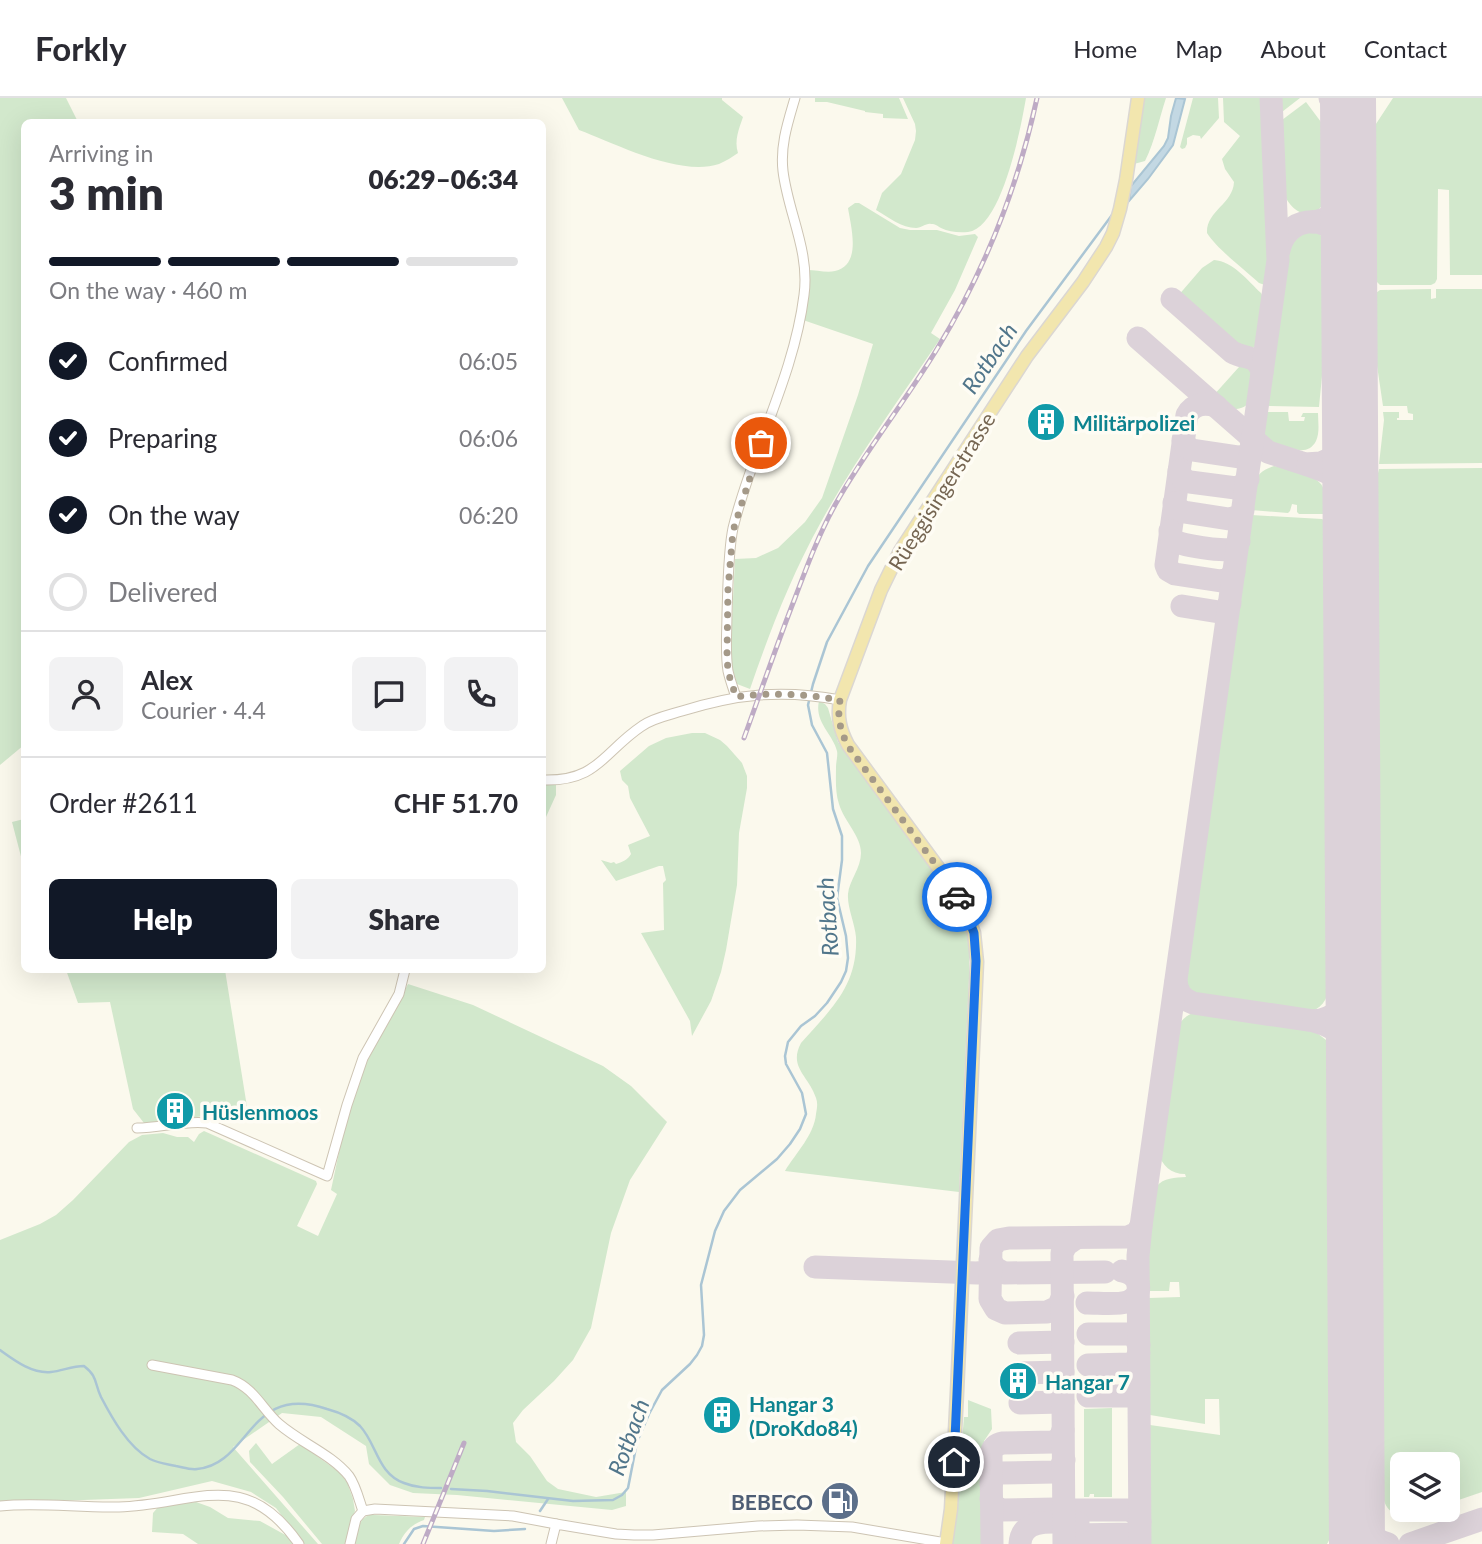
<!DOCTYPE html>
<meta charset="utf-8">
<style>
:root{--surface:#fff;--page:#f2f2f3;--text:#2b2b33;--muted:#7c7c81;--line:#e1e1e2;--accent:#111827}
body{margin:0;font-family:Lato,sans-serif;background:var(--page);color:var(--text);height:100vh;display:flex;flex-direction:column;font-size:26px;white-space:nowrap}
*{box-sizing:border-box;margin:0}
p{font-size:23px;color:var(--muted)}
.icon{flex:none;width:38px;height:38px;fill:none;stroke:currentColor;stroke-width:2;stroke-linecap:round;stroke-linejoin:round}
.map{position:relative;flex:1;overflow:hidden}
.drawer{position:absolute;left:21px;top:21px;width:525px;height:854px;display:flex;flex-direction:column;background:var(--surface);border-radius:10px;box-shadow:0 7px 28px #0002}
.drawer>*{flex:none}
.tools{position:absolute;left:1390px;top:1354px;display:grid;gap:14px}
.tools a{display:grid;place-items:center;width:70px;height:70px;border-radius:10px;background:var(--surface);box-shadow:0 7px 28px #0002;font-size:35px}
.pin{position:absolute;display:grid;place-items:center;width:60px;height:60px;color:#fff;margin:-30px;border:4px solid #fff;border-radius:50%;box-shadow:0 2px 7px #0007}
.courier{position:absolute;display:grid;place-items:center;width:70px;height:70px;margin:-35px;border:5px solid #1a73e8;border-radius:50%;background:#fff;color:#222;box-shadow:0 2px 9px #0007}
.headline em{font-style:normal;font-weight:800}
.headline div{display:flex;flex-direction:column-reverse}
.headline{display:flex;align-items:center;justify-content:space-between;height:119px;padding:0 28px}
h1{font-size:46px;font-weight:800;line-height:52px}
.bar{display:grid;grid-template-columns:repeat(4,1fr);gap:10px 7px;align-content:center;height:84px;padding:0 28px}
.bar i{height:9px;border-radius:5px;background:var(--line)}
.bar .selected{background:var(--accent)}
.bar p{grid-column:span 4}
.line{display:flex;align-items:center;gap:18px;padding:0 28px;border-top:2px solid var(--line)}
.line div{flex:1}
.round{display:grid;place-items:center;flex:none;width:74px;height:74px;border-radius:10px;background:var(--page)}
ol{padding:0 28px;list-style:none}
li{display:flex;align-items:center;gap:21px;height:77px}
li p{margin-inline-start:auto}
li .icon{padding:7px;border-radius:50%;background:var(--accent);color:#fff;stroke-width:4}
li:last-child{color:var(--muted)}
li i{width:38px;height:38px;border:4px solid var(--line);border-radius:50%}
.action{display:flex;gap:14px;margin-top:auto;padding:14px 28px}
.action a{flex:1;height:80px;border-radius:10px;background:var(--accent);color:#fff;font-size:28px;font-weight:800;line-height:80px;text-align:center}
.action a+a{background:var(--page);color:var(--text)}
header{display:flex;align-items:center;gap:42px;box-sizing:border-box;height:98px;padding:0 35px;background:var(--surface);border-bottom:2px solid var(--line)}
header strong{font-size:33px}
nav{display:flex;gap:38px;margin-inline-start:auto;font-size:24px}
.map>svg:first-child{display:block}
.green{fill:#d2e8cc}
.water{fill:#c3d8e3;stroke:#aac5d4;stroke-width:2}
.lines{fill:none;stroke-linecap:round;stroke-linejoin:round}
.stream{stroke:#aac5d4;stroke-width:2.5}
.taxiway{stroke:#dcd2d9;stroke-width:23}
.runway{stroke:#dcd2d9;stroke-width:56}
.minor-casing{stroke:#cdc4b3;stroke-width:11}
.major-casing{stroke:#dbd7d2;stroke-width:15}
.minor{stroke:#fff;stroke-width:9}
.major{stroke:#f2e6ae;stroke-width:12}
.rail-casing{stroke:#beabc5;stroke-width:5}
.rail{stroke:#fefcf4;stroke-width:2.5;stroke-dasharray:8;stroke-linecap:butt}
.done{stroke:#a49988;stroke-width:7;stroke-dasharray:0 12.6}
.route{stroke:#1a73e8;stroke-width:9}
.labels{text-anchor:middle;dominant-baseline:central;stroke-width:7;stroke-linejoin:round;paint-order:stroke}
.culture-label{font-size:21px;font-weight:bold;fill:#0d838f;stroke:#fefcf4;text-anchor:start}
.street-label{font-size:21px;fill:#756551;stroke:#fefcf4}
.service-label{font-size:21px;font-weight:bold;fill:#4e5e75;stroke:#fefcf4;text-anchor:end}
.water-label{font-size:23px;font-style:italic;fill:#51768b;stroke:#fefcf4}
</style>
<header>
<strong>Forkly</strong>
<nav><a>Home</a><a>Map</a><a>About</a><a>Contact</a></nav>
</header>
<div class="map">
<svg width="1482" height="1446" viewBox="0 0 1482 1446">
<rect width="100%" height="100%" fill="#fbf9ed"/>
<g class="green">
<path d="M 0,0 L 66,0 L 78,24 L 24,24 L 24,647 L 0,667 Z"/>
<path d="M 562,0 L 722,0 L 722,2 L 743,19 C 739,31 734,42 738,55 C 732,59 726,63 719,66 C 680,79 616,46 579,32 Z"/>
<path d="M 815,0 L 899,0 L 908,21 L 883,20 L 883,16 L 865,14 L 865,13 L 827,4 L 815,4 Z"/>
<path d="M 903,0 L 1026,0 C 1021,29 1002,130 968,134 C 959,135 949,134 941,130 C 937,128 936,126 931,126 C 926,125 922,130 916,130 C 902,130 888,119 876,112 L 882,95 L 901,76 L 915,42 L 916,33 L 915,26 Z"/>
<path d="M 1145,0 L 1166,0 C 1159,21 1155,43 1145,63 L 1134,66 Z"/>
<path d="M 1193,0 L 1218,0 L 1219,20 L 1201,41 L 1200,38 L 1193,37 L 1187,40 L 1187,46 L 1185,50 L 1182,51 L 1180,49 Z"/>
<path d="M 1223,0 L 1265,0 L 1273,150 L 1269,184 L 1265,187 L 1259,185 C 1244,171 1217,151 1207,135 C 1206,113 1233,106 1234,84 L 1225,71 L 1222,61 L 1240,38 L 1224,24 Z"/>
<path d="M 1277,0 L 1300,0 L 1278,17 Z"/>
<path d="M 1393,0 L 1482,0 L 1482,177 L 1450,177 L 1449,92 L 1438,91 L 1437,181 L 1435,185 L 1431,187 L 1380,187 L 1376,183 L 1374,29 Z"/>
<path d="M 1306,4 L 1324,28 L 1324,105 C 1310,126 1291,114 1283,94 L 1278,25 Z"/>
<path d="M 855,105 L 859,105 L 900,130 L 910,132 L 937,132 L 959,138 L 975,136 L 978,139 L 955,192 L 931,235 L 940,241 C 899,302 856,360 821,424 C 791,478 770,533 750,591 L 737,586 L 730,563 L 735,461 L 756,460 L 778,450 L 805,424 L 822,400 L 858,297 L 873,246 L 803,222 L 807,172 C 816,172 827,175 835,173 C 862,167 851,129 848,110 Z"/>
<path d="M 1309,133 C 1321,133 1323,138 1324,149 L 1325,257 L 1324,257 L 1319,309 L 1267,308 L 1265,305 L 1285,162 C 1288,148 1296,139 1309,133 Z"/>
<path d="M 1214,162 C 1233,163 1248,183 1261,195 C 1267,204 1265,231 1260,241 C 1259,245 1256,247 1253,250 L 1239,251 L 1233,249 L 1177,199 L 1202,170 Z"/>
<path d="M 1431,191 L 1431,201 L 1436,200 L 1436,191 L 1482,191 L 1482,365 L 1379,366 L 1384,322 L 1383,314 L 1399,314 L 1399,320 L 1397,320 L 1397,322 L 1413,322 L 1413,316 L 1408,315 L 1407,308 L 1383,308 L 1375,254 L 1376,195 L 1380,192 Z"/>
<path d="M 1243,267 L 1249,267 L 1255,274 C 1254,282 1255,294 1251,302 C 1247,310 1234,314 1226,309 C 1221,307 1217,301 1213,298 L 1239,269 Z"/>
<path d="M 1267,314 L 1288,314 L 1289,323 L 1304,323 L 1305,319 L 1301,319 L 1303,315 L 1318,315 C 1318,324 1320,334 1316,343 C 1308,358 1294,351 1281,347 C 1276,345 1270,344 1266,339 C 1261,333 1262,325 1263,318 Z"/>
<path d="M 1274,368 C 1283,369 1289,372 1297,374 C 1325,382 1326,388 1326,416 L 1299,416 L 1297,414 L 1297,407 L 1292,406 L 1290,413 L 1288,415 L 1251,412 L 1250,410 C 1253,390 1251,375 1274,368 Z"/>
<path d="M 1482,370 L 1482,1394 L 1447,1406 L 1447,1367 L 1402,1367 L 1402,1412 L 1430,1412 C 1406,1421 1383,1422 1382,1390 L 1376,383 L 1379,371 Z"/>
<path d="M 1251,417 L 1322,421 L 1326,423 L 1329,893 C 1325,906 1317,914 1303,915 L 1201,899 C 1189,894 1185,886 1184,873 L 1249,419 Z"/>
<path d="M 819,603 L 825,606 L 828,610 L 838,644 L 940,784 L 956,810 L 966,832 L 969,845 L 969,880 L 959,1094 L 785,1073 C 796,1055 814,1037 816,1016 C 817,1010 818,1005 816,1000 C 809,978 788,969 801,945 C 831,911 858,888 856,839 C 855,826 847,809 848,796 C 849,783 861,770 861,755 C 861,738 844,723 839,706 C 835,694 836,681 836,669 C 836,664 838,657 837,653 C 833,636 814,624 819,603 Z"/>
<path d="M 692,635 L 705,635 L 720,642 L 727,648 L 742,665 L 747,678 L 747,690 L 739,735 L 737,787 L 726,852 L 721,874 L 711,903 L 692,938 L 690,923 L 641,835 L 664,832 L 663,785 L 666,782 L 663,768 L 659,768 L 616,783 L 601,762 L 611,765 L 614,764 L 616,766 C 622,764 628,762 631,756 L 628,747 L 650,738 L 630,700 L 628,688 L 622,682 L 620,673 L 649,648 L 666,640 Z"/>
<path d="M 543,686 L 556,687 L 556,697 L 546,719 L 543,720 Z"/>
<path d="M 24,721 L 24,770 L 12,724 Z"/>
<path d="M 66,872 L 225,872 L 248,1015 L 204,1018 L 153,1025 L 144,1025 L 133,1011 L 110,904 L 78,905 Z"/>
<path d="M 408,886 L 473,907 L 603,968 L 631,988 L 667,1024 L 630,1082 L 611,1135 L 591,1230 L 573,1262 L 554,1283 L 523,1312 L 513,1325 L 516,1344 L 530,1358 L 547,1383 L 558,1391 L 596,1399 L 626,1394 L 626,1408 L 612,1412 L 457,1397 L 413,1395 L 390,1387 L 369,1366 L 366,1348 L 321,1319 L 282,1315 L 233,1349 L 318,1446 L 303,1446 L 276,1410 L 251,1394 L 212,1383 L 139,1400 L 0,1405 L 0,1142 L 40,1126 L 56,1117 L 73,1102 L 129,1044 L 142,1037 L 163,1035 L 177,1039 L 188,1039 L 194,1044 L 199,1036 L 204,1033 L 316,1083 L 317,1086 L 297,1128 L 318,1138 L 337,1096 L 331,1092 L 348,1012 L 362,973 Z"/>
<path d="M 1195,914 L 1203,914 L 1312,931 L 1326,942 L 1329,949 L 1332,1437 L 1327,1446 L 1150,1446 L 1150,1327 L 1220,1337 L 1219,1301 L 1205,1301 L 1205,1326 L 1150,1317 L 1149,1200 L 1180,1199 L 1179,1184 L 1170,1184 L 1169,1193 L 1148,1193 C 1148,1172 1145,1104 1156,1089 C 1164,1079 1175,1080 1186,1079 L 1185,1076 C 1171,1076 1162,1068 1158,1054 L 1176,932 C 1180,923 1185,918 1195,914 Z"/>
<path d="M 968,1302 L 991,1311 L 992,1331 L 984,1343 L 985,1446 L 953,1446 L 964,1319 L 968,1319 Z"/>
<path d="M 1112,1310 L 1112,1399 L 1094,1399 L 1094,1396 L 1090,1396 L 1089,1399 L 1084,1399 L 1084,1311 Z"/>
<path d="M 256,1345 L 272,1366 L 300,1346 L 339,1374 L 347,1384 L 353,1401 L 355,1413 L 352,1421 L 346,1446 L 322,1446 L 283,1399 L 250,1364 L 249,1353 Z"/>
<path d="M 196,1404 L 210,1409 L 228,1420 L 260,1423 L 289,1439 L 294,1446 L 198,1446 L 183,1436 L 152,1434 L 153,1415 L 159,1408 Z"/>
<path d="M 369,1417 L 374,1417 L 425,1419 L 424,1422 C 411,1427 405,1433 399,1446 L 355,1446 C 357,1434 357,1423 369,1417 Z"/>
</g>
<path class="water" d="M 1176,0 L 1185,1 L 1173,47 L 1148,81 L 1129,103 L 1131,88 L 1164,48 L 1168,40 L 1171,18 Z"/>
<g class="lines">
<g class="stream">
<path d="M 0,1252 C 14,1262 32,1276 51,1274 C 62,1273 72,1268 84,1268 C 98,1279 94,1284 101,1299 C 112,1320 128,1349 150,1361 C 158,1365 167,1366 176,1368 C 182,1369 190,1372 197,1371 C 250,1367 249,1284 327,1311 C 338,1314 352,1320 360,1328 C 377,1346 377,1375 404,1385 C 416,1390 429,1390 441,1390"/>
<path d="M 451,1391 L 487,1393 L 573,1403 L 613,1402 L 622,1397 L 628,1390 L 637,1344 L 649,1316 L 662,1292 L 690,1266 L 697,1257 L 702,1248 L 704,1237 L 701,1187 L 715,1133 L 724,1113 L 740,1092 L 777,1061 L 790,1046 L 800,1031 L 806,1016 L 802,995 L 786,966 L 785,958 L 788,944 L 801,928 L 815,918 L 827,905 L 841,884 L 846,873 L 848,860 L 846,838 L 837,800 L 842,762 L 842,738 L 833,711 L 827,655 L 812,627 L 808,607 L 813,586 L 827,544 L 868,468 L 1026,233 L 1112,117"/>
<path d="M 540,1413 L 548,1401"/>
<path d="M 404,1446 L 414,1431 L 423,1428 L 494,1433 L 525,1431"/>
</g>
<g class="taxiway">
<path d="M 1330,0 L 1347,22 L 1348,27"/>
<path d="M 1348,21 L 1353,8 L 1362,0"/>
<path d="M 1313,124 C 1333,121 1345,109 1349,89"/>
<path d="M 1279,152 C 1286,119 1325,114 1343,142 C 1347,148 1348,156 1349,163"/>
<path d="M 1172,201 L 1232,254 C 1246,262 1256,255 1262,274"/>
<path d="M 1138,240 L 1268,354 L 1305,366 L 1321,365 L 1332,360 L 1338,355 L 1350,335"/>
<path d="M 1216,308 C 1204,304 1193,306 1187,317 L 1166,467 L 1168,472 L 1175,476 L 1221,483 L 1229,481 L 1234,474"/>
<path d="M 1183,342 L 1186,348 L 1192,352 L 1239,359 C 1249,358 1254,351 1251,342"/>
<path d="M 1308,367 C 1332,375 1347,380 1351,408"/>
<path d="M 1179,373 L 1183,381 L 1190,384 L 1236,390 L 1245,386 L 1248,381"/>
<path d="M 1174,405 L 1178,411 L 1184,414 L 1229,421 L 1240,418 L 1243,412"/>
<path d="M 1170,433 C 1171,438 1170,440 1175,443 C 1180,447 1224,454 1231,451 C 1236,450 1236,447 1239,443"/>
<path d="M 1182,508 L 1219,514 L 1225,512 L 1230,505"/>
<path d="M 1176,883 C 1177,894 1182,901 1193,905 L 1314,923 C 1346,932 1350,946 1354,977"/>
<path d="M 1314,923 C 1335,921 1348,907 1354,887"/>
<path d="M 990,1162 L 995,1170 L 1004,1175 L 1105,1174"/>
<path d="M 815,1169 L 977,1175 L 986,1174 L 990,1169"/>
<path d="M 1063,1198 L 1058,1209 L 1047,1214 L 1005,1215 L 996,1211 L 990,1201 L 991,1150 L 998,1142 L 1009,1140 L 1128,1139 L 1137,1135 L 1141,1128"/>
<path d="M 1087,1205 C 1099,1205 1116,1207 1127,1204 C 1146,1197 1140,1176 1122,1173"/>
<path d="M 1088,1236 L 1129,1236 L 1135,1239 L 1139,1247"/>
<path d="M 1019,1245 L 1063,1244"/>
<path d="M 1088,1267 L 1130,1266 L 1136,1262 L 1139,1255"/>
<path d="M 1019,1275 L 1063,1274"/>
<path d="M 1088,1298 L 1130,1298 L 1137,1292 L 1139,1286"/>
<path d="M 1020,1305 L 1063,1304"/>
<path d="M 991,1386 L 994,1378 L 1001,1375 L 1055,1374 L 1060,1371 L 1064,1362"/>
<path d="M 991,1401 L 994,1408 L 1002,1412 L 1055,1411"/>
<path d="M 1357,1419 C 1362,1435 1373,1441 1388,1446"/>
<path d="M 1064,1424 L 1068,1416 L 1075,1412 L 1128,1412 L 1136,1415 L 1140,1424 L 1138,1431 L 1131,1436 L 1075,1437 L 1069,1439 L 1065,1446"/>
<path d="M 992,1446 L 991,1357 C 992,1350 996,1346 1003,1345 L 1053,1344 L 1060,1340 L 1063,1332"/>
<path d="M 1020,1446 C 1022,1417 1058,1425 1078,1425"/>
<path d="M 1064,1446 L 1062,1155 L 1066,1147 L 1076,1140"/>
<path d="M 1140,1446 L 1138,1158 L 1141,1128 L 1278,162 L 1271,0"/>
<path d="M 1410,1446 L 1482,1421"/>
</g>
<path class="runway" d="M 1348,0 L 1357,1446"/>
<defs>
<g id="minor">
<path d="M 736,599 C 733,590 730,582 728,573 C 725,554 727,534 727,515 C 728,490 728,454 733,430 C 752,352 794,278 804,197 C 810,153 788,115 783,73 C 780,47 788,24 795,0"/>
<path d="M 542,682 C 598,684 603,654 642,628 C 653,620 669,617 682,613 C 737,596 782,591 840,602"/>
<path d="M 137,1030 C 160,1030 186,1022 207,1025 L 327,1078 L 347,1007 L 363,960 L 399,896 L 405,872"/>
<path d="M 152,1267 L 232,1282 C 254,1290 263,1312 279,1326 C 301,1345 331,1356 349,1378 C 356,1388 359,1402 363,1413 L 375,1411 L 513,1418 L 556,1426"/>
<path d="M 0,1408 C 39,1404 79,1410 119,1409 C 195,1407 244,1367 299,1446"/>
<path d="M 350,1446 L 356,1421 L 363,1413"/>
<path d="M 551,1446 L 556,1426 L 616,1436 L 634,1437 L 653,1437 L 758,1428 L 797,1427 L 852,1429 L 946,1445"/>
</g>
<path id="major" d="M 946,1446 L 951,1411 L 957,1294 L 977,864 L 974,835 L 964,809 L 951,787 L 848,647 C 840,632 837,619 840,602 L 881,492 L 900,453 L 1027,258 L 1083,184 L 1106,149 L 1113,135 L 1120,111 L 1126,82 L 1138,0"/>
</defs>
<use href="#minor" class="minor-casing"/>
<use href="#major" class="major-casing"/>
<use href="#minor" class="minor"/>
<use href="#major" class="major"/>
<defs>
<g id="rail">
<path d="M 744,640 C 761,593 777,546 795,500 C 807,468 819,436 835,407 C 865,353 905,304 937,251 C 984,174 1018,89 1037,0"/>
<path d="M 423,1446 L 464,1345"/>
</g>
</defs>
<use href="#rail" class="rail-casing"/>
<use href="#rail" class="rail"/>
</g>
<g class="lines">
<path class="done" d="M 761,345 L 733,433 L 728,491 L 727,556 L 728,574 L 736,599 C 771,594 806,596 840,602 C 837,619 840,632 848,648 L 933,763 L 957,799"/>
<path class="route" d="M 954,1364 L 976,863 L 974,835 L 964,809 L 957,799"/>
</g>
<defs>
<symbol id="building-disc" viewBox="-11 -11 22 22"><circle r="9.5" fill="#0f9aa8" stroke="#fefcf4"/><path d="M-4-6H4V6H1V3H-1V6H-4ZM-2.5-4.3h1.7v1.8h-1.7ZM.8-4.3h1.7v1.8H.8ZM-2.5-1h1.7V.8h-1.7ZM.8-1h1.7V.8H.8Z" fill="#fff"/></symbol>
<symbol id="fuel-disc" viewBox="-11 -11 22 22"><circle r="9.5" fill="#5c6f8a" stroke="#fefcf4"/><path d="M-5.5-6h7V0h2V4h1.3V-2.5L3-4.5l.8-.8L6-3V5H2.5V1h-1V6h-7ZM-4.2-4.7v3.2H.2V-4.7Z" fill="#fff"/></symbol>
</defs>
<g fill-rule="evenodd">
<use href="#building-disc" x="1024" y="302" width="44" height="44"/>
<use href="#building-disc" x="153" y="991" width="44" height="44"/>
<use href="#building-disc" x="996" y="1261" width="44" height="44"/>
<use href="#building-disc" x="700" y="1295" width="44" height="44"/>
<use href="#fuel-disc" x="818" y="1381" width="44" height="44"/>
</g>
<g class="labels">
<g class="culture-label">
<text x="1073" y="324">Militärpolizei</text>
<text x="202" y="1013">Hüslenmoos</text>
<text x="1045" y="1283">Hangar 7</text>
<text x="749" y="1305">Hangar 3<tspan x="749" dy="24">(DroKdo84)</tspan></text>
</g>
<g class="street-label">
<text transform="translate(941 393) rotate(-58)">Rüeggisingerstrasse</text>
</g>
<g class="service-label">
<text x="813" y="1403">BEBECO</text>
</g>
<g class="water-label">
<text transform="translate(989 260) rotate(-56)">Rotbach</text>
<text transform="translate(827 819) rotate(-94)">Rotbach</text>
<text transform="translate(628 1339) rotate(-70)">Rotbach</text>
</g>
</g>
</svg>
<div class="tools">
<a><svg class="icon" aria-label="layers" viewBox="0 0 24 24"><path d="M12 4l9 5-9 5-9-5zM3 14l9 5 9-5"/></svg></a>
</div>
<div class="pin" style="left:761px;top:345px;background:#ea580c"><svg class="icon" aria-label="bag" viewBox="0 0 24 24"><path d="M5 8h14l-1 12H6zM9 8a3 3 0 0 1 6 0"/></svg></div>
<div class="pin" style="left:954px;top:1364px;background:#1f2937"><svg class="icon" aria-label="home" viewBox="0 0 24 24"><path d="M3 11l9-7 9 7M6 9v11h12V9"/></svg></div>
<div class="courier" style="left:957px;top:799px"><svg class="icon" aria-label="car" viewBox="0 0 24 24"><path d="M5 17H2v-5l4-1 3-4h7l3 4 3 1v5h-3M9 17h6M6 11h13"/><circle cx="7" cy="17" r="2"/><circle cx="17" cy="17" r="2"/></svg></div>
<section class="drawer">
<div class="headline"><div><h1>3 min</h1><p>Arriving in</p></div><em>06:29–06:34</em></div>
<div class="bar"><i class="selected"></i><i class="selected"></i><i class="selected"></i><i></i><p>On the way · 460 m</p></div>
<ol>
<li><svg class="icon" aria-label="check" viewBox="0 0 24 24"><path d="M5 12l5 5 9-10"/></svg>Confirmed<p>06:05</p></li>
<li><svg class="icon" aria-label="check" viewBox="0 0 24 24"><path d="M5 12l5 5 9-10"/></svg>Preparing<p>06:06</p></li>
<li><svg class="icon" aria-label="check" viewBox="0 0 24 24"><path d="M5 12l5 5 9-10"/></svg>On the way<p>06:20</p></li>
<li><i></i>Delivered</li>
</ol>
<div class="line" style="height:126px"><a class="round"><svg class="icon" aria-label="person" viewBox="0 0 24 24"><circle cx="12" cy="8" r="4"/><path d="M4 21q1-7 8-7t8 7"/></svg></a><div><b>Alex</b><p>Courier · 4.4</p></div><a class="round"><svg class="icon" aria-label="chat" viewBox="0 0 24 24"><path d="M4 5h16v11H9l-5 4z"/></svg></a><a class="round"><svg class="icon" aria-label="phone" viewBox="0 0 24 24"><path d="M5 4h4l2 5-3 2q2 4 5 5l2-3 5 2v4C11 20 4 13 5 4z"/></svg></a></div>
<div class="line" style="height:91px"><div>Order #2611</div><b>CHF 51.70</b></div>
<div class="action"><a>Help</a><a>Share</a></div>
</section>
</div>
